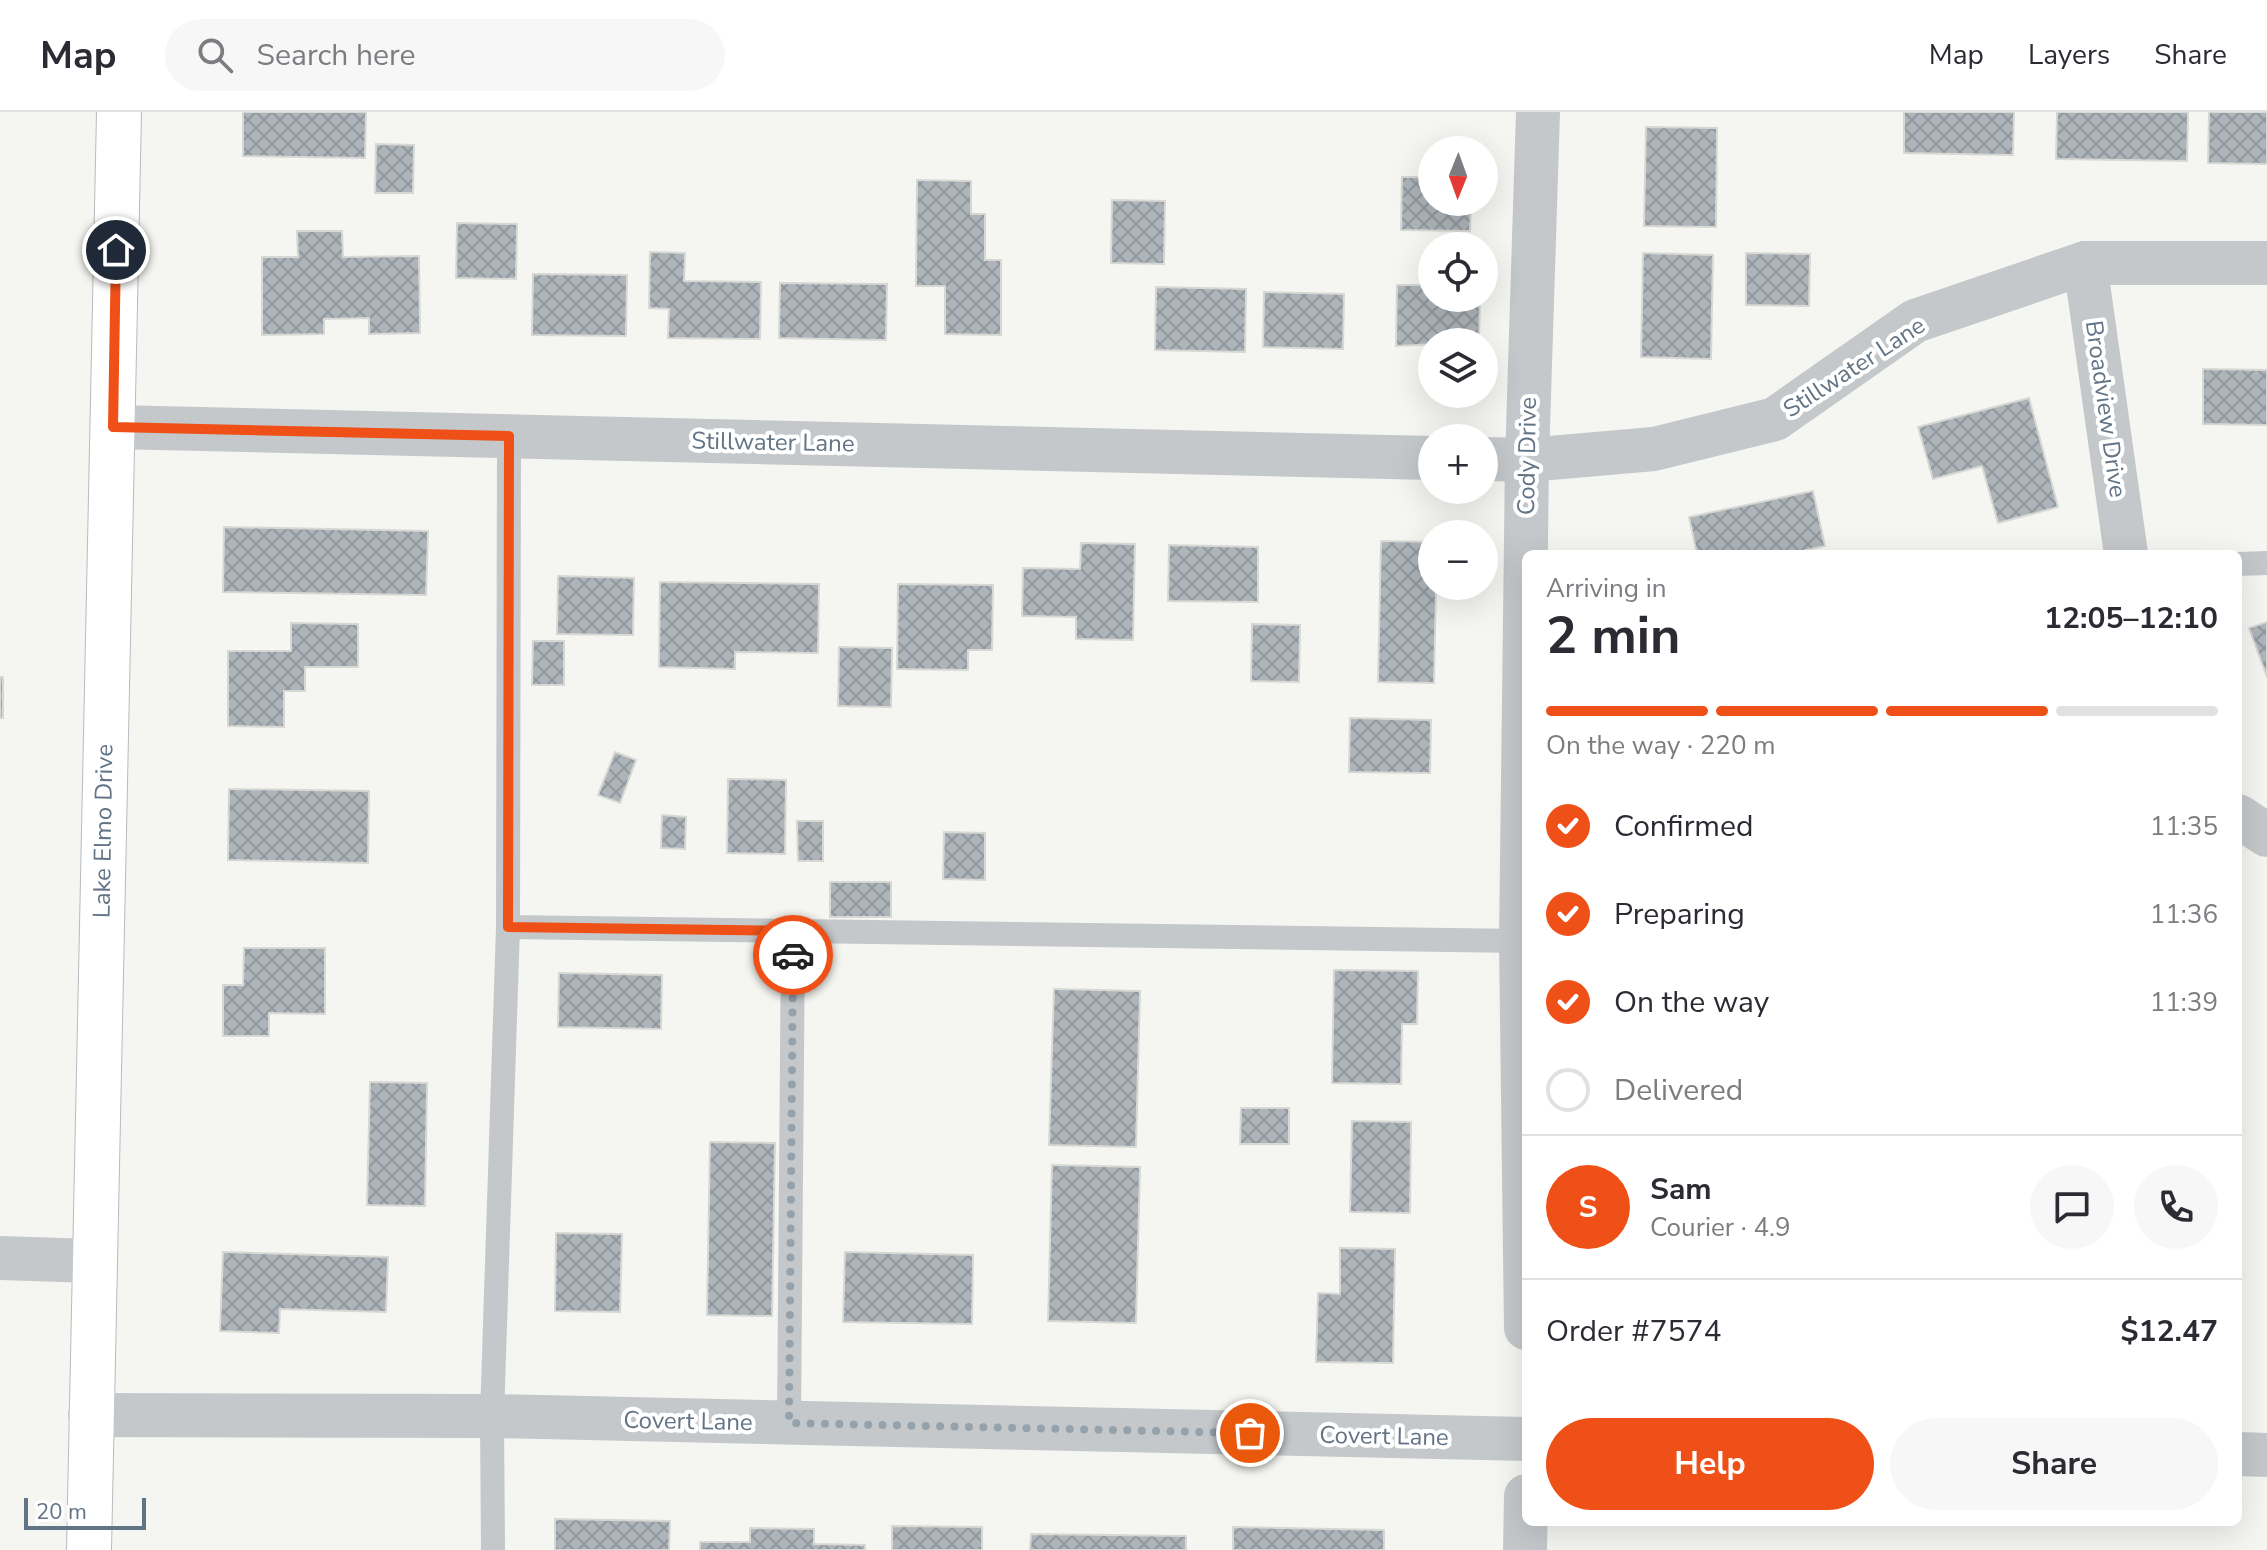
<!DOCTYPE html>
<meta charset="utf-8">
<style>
:root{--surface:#fff;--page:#f7f7f7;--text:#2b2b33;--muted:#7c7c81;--line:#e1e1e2;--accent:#ef5017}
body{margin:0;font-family:"Nunito Sans",sans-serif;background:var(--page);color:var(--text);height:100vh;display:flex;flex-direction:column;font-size:30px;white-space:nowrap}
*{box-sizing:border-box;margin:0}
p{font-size:26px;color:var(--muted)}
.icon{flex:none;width:44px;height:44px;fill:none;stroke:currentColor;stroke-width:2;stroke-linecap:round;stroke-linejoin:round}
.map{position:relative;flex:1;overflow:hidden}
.details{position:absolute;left:1522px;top:438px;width:720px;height:976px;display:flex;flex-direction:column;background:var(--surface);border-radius:12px;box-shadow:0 8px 32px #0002}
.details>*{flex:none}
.needle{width:52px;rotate:181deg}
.buttons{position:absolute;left:1418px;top:24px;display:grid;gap:16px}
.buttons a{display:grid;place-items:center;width:80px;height:80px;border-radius:50%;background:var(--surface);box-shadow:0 8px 32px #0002;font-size:40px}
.scale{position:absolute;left:24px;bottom:20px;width:122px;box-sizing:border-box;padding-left:8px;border:4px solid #627485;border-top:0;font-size:22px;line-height:28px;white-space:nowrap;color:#627485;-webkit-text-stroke:6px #fff;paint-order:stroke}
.pin{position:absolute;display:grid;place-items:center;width:68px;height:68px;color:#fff;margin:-34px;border:4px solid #fff;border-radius:50%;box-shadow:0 2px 8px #0007}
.courier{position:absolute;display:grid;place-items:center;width:80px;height:80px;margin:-40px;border:6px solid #ef5017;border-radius:50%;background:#fff;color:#222;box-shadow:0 2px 10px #0007}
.head em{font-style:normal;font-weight:700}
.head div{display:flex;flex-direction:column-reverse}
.head{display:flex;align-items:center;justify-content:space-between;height:136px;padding:0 24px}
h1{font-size:52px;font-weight:700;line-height:60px}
.bar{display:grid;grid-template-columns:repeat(4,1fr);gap:12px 8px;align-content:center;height:96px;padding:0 24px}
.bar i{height:10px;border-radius:6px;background:var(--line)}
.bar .current{background:var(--accent)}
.bar p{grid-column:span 4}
.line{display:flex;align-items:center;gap:20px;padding:0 24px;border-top:2px solid var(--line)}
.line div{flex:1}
.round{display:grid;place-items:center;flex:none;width:84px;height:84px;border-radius:42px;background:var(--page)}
ol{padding:0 24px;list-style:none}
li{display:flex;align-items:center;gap:24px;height:88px}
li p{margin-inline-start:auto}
li .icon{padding:8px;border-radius:50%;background:var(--accent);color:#fff;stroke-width:4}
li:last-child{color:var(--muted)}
li i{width:44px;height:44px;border:4px solid var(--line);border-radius:50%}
.action{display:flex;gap:16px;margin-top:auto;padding:16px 24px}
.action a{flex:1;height:92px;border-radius:48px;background:var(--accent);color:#fff;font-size:32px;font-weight:700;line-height:92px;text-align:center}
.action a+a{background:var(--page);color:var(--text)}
header{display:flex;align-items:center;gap:48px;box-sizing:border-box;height:112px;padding:0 40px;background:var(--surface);border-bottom:2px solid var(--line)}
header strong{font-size:38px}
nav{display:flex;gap:44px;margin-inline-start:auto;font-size:28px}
.search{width:560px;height:72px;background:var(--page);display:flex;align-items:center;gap:20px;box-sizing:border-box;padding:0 28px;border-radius:44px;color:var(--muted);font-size:30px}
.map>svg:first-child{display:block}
.building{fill:url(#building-cross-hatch);stroke:#d7d7d4;stroke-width:2}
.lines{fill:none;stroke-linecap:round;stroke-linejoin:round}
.secondary-casing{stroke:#b6bbc0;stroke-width:46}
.lane{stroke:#c4c8cb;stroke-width:24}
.street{stroke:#c4c8cb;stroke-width:44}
.secondary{stroke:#fff;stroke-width:44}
.done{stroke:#95a2ab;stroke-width:8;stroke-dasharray:0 14.4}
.route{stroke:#ef5017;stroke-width:10}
.labels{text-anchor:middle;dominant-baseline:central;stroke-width:8;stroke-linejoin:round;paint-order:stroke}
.street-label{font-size:24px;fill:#627485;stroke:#fff}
</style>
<header>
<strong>Map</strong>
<div class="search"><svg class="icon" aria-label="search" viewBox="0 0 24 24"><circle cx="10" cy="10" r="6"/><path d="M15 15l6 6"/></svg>Search here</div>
<nav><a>Map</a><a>Layers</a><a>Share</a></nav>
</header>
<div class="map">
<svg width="2267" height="1438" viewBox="0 0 2267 1438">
<defs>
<pattern id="building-cross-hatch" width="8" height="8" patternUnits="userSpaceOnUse" patternTransform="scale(2)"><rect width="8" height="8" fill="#adb4ba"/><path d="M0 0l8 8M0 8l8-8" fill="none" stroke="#90979d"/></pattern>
</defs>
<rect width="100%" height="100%" fill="#f5f6f1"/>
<g class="building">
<path d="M 243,0 L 366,0 L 365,46 L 243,44 Z"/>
<path d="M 1904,0 L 2014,0 L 2013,43 L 1904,41 Z"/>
<path d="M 2057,0 L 2188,0 L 2187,49 L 2056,47 Z"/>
<path d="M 2209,0 L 2267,0 L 2267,52 L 2208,51 Z"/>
<path d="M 1646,15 L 1717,16 L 1716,115 L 1644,114 Z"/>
<path d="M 376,32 L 414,33 L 413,81 L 375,81 Z"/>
<path d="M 1402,65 L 1432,65 L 1432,90 L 1471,90 L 1470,119 L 1401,118 Z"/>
<path d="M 917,68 L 971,69 L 971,102 L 985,102 L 985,148 L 1001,148 L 1001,223 L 945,222 L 945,174 L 916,174 Z"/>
<path d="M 1112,88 L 1165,89 L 1164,152 L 1111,151 Z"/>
<path d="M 457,111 L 517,112 L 516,167 L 456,166 Z"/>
<path d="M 297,119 L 342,119 L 343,145 L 419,144 L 420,221 L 369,222 L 369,206 L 324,207 L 324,222 L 262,223 L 262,145 L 298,145 Z"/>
<path d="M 650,140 L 685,141 L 684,169 L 761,170 L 760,227 L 668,226 L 669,197 L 649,196 Z"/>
<path d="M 1643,141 L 1713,143 L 1711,247 L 1641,245 Z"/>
<path d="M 1746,141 L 1810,142 L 1809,194 L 1746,193 Z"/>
<path d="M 533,162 L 627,163 L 626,224 L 532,223 Z"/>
<path d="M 780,171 L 887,172 L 886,228 L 779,226 Z"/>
<path d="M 1397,173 L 1432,173 L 1432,186 L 1480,186 L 1479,230 L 1396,234 Z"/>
<path d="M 1156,175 L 1246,177 L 1245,240 L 1155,238 Z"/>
<path d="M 1264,180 L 1344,182 L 1343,237 L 1263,235 Z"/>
<path d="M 2203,257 L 2267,258 L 2267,313 L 2203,312 Z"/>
<path d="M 2029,286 L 2058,395 L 1998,411 L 1982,354 L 1933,367 L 1918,315 Z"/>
<path d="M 1813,379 L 1825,434 L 1788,442 L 1697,442 L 1689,405 Z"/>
<path d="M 224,415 L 428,419 L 426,483 L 223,480 Z"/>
<path d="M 1381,429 L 1432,430 L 1432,474 L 1436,474 L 1434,571 L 1378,570 Z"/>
<path d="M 1081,431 L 1135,432 L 1133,528 L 1076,527 L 1076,505 L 1022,504 L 1023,456 L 1080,457 Z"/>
<path d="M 1169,433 L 1258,435 L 1258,490 L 1168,489 Z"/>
<path d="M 558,464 L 634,466 L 633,523 L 557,522 Z"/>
<path d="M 660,470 L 819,472 L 818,541 L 735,540 L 735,557 L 659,555 Z"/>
<path d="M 898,472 L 993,473 L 992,538 L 968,538 L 968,558 L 897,557 Z"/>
<path d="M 2267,510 L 2267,565 L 2249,516 Z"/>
<path d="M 291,511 L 358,512 L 358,555 L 305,555 L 305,579 L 284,579 L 284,615 L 228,614 L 228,539 L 291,539 Z"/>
<path d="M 1252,512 L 1300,513 L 1299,570 L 1251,569 Z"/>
<path d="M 533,529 L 564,529 L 564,573 L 532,573 Z"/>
<path d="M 839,535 L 892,536 L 891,595 L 838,594 Z"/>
<rect x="0" y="565" width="3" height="41"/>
<path d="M 1350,606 L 1431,608 L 1430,661 L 1349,660 Z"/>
<path d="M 615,640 L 636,648 L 620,691 L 598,683 Z"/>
<path d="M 728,667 L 786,668 L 785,742 L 727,741 Z"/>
<path d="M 229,677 L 369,679 L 368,751 L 228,748 Z"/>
<path d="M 662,703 L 686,705 L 685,737 L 661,736 Z"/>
<path d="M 797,709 L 823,709 L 823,749 L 798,749 Z"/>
<path d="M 944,720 L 985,721 L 985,768 L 943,767 Z"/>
<rect x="830" y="770" width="61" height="35"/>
<path d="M 244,836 L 325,836 L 325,902 L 269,901 L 269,924 L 223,924 L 223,873 L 243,873 Z"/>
<path d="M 1334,858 L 1418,859 L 1417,912 L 1402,912 L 1401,972 L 1332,971 Z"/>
<path d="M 559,861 L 662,863 L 661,917 L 558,915 Z"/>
<path d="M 1054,877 L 1140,879 L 1136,1035 L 1049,1033 Z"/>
<path d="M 370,970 L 427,971 L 425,1094 L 367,1093 Z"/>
<path d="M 1241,996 L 1289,996 L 1289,1032 L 1240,1032 Z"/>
<path d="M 1352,1009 L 1411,1010 L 1410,1101 L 1350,1100 Z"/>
<path d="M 710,1030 L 775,1031 L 772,1204 L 707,1203 Z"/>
<path d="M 1052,1053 L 1140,1055 L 1136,1211 L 1048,1209 Z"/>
<path d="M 556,1121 L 622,1122 L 620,1200 L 555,1199 Z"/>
<path d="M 1340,1136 L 1395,1137 L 1393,1251 L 1316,1250 L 1318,1181 L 1340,1182 Z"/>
<path d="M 223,1140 L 388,1145 L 386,1200 L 280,1197 L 279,1221 L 220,1219 Z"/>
<path d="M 845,1140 L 973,1143 L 972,1212 L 843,1210 Z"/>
<path d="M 555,1407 L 670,1409 L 669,1438 L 555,1438 Z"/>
<path d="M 892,1414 L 982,1415 L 982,1438 L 892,1438 Z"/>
<path d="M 1233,1415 L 1384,1418 L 1384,1438 L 1233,1438 Z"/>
<path d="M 750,1416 L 814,1417 L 814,1432 L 865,1433 L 865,1438 L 700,1438 L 700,1430 L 750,1430 Z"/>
<path d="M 1031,1422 L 1186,1424 L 1186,1438 L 1030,1438 Z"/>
</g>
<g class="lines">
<defs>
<path id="secondary" d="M 89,1438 L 119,0"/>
</defs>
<use href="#secondary" class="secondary-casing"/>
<g class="lane">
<path d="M 2238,452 L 2267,451"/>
<path d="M 508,815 L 1521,829"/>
<path d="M 789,1311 L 793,819"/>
<path d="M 493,1438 L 492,1304 L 508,815 L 509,324"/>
</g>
<g class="street">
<path d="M 2085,151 L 2126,442"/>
<path d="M 113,315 L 1432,346"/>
<path d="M 1484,347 L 1527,348 L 1654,337 L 1775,307 L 1915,209 L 2085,151 L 2267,151"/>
<path d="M 2238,704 L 2267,723"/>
<path d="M 0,1146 L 93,1149"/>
<path d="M 1526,1216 L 1521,829 L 1527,348 L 1538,0"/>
<path d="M 90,1303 L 492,1304 L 1526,1327"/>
<path d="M 2238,1342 L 2267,1343"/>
<path d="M 1525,1438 L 1526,1384"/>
</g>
<use href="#secondary" class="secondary"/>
</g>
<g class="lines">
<path class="done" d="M 793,843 L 789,1311 L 1250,1321"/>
<path class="route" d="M 116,138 L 113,315 L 509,324 L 508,815 L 793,819 L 793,843"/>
</g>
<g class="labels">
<g class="street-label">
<text transform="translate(1854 255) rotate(-33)">Stillwater Lane</text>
<text transform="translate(2106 297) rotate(82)">Broadview Drive</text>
<text transform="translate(773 330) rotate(1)">Stillwater Lane</text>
<text transform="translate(1527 344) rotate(-89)">Cody Drive</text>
<text transform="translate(103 719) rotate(-89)">Lake Elmo Drive</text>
<text transform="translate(688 1309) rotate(1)">Covert Lane</text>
<text transform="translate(1384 1324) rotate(1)">Covert Lane</text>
</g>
</g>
</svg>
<div class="buttons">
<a><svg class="needle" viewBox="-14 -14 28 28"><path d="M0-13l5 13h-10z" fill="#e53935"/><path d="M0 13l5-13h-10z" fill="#7c7c81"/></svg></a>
<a><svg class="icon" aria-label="locate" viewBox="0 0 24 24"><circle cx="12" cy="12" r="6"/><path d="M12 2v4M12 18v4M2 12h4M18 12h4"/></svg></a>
<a><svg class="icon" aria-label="layers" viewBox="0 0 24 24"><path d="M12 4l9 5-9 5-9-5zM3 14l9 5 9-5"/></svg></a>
<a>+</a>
<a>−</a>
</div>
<div class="scale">20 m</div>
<div class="pin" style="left:1250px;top:1321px;background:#ea580c"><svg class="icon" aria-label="bag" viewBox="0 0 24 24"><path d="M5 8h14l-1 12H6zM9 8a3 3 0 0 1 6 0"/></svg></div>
<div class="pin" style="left:116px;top:138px;background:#1f2937"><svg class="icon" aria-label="home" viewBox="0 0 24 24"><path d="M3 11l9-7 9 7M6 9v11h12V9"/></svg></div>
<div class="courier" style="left:793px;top:843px"><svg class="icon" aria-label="car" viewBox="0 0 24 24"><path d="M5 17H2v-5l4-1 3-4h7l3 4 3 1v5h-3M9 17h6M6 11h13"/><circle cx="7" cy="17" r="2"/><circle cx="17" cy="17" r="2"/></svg></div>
<section class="details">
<div class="head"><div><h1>2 min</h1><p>Arriving in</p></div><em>12:05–12:10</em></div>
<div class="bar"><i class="current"></i><i class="current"></i><i class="current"></i><i></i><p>On the way · 220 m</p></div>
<ol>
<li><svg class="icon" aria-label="check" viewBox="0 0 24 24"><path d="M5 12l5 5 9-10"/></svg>Confirmed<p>11:35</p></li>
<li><svg class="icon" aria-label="check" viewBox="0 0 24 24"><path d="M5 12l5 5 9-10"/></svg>Preparing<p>11:36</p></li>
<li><svg class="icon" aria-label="check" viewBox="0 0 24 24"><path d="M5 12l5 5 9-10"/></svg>On the way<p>11:39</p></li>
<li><i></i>Delivered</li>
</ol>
<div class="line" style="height:144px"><b class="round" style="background:var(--accent);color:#fff">S</b><div><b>Sam</b><p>Courier · 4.9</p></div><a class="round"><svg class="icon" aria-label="chat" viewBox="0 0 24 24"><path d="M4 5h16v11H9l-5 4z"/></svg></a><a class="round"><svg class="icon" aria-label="phone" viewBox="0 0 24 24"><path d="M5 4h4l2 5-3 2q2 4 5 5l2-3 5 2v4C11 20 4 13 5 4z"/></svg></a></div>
<div class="line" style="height:104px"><div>Order #7574</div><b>$12.47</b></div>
<div class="action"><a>Help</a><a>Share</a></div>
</section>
</div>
